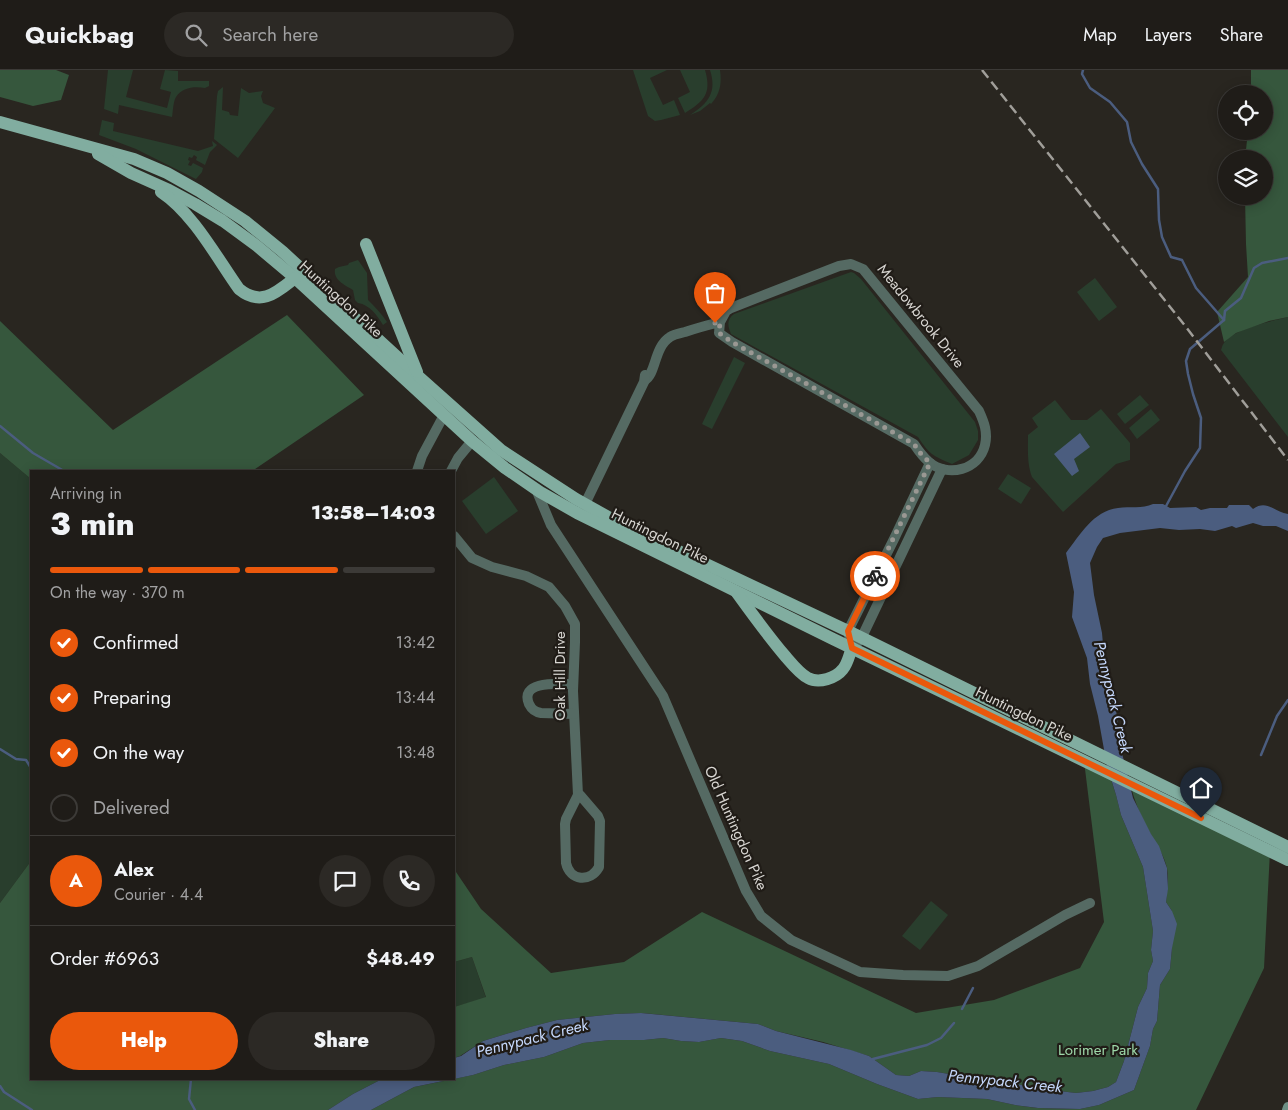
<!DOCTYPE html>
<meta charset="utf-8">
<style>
:root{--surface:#1f1c18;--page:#2c2925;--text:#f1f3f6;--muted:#a1a1a2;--line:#3c3a37;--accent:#ea580c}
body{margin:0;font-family:Jost,sans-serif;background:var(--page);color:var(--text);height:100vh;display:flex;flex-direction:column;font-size:19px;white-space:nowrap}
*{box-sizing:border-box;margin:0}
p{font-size:16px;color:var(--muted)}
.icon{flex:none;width:28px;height:28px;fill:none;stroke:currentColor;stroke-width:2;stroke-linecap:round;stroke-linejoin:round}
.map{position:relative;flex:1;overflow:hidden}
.side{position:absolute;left:30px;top:400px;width:425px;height:610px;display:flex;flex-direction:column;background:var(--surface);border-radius:0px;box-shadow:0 2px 12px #0003,0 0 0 1px var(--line)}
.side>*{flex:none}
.tools{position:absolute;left:1218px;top:15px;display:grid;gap:10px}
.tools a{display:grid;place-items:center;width:55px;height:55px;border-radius:50%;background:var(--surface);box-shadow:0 2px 12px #0003,0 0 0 1px var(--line);font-size:25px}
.pin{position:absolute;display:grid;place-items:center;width:42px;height:42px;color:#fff;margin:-51px -21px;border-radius:50% 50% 50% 0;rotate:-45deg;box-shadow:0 0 5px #0007}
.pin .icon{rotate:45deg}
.courier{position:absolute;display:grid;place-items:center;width:50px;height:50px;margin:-25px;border:4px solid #ea580c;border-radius:50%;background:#fff;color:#222;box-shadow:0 1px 6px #0007}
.headline em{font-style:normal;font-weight:800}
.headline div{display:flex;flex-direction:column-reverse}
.headline{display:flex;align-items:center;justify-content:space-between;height:85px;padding:0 20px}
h1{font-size:32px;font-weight:800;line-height:38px}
.bar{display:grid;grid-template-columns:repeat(4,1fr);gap:8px 5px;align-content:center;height:60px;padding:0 20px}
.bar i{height:6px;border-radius:4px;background:var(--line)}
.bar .active{background:var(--accent)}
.bar p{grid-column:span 4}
.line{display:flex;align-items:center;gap:12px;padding:0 20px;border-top:1px solid var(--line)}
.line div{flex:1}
.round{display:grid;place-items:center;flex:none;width:52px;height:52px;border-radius:26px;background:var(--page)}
ol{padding:0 20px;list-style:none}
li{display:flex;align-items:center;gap:15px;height:55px}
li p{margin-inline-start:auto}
li .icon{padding:5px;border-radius:50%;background:var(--accent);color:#fff;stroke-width:4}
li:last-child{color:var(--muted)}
li i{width:28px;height:28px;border:2px solid var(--line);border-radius:50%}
.primary-button{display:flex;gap:10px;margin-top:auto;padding:10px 20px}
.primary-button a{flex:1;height:58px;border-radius:30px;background:var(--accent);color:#fff;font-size:20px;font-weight:800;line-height:58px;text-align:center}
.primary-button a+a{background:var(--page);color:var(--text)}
header{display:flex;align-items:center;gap:30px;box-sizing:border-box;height:70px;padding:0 25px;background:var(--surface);border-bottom:1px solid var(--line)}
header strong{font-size:24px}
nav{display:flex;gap:28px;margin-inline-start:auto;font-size:18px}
.search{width:350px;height:45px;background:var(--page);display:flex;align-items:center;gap:12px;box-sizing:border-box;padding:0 18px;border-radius:28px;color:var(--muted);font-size:19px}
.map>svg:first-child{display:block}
.green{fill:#293e2d}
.forest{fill:#36573d}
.water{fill:#4b5d7f}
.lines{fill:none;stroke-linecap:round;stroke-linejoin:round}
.stream{stroke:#4b5d7f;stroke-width:2.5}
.street{stroke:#556a63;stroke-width:10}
.secondary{stroke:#6e9085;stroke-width:10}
.primary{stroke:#81ada0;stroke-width:12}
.rail{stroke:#a09e99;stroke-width:2.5;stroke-dasharray:10 5;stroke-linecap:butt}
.done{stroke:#9a9893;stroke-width:5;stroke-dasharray:0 9}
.route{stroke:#ea580c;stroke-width:6}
.labels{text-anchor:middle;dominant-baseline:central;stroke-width:4.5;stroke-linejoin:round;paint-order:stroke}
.street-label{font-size:15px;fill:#d7d5d1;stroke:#201c17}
.park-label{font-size:15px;fill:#9ed8a9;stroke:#201c17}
.water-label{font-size:16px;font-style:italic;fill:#c4d7fb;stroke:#201c17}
</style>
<header>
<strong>Quickbag</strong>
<div class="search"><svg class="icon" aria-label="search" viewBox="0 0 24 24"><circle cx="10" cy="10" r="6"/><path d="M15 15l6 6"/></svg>Search here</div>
<nav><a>Map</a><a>Layers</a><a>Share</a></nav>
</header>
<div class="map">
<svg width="1288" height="1040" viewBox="0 0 1288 1040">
<rect width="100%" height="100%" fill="#292620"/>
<g class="green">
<path d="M 108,0 L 133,0 L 126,27 L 167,38 L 171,22 L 160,19 L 165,0 L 178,1 L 178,11 L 209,11 L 209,16 L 205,18 C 195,16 182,17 176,27 C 173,32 173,42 172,47 L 119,35 L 118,44 L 104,39 Z"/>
<path d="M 633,0 L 667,0 L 650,8 L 663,35 L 674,30 L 680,45 L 661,50 L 655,51 L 648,46 Z"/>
<path d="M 680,0 L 705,0 C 712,24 704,31 685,43 L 678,28 L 690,22 Z"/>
<path d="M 710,0 L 720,0 C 722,14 720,24 711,34 L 710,33 L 700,41 L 690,45 C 709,33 717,22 710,0 Z"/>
<path d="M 223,17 L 222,40 L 229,42 L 230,45 L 238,46 L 241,18 L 249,23 L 263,21 L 261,26 L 263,33 L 275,38 L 238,88 L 214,69 L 217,26 L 218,21 Z"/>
<path d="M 102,50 L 114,53 L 113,61 L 198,81 L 213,76 L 212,71 L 217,75 L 210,82 L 205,95 L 196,90 L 197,87 L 194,85 L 192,88 L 189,87 L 188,90 L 190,91 L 188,95 L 191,96 L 193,93 L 203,98 L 202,102 L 196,109 L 136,79 L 99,65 Z"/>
<path d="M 358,190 L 367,203 L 368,230 C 375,237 382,244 387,252 L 383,255 C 377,245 370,235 358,233 L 355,230 L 353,220 C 345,215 333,210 335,199 L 339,197 L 348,195 L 349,193 Z"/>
<path d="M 851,202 L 854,203 L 861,209 L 975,352 L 978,361 L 978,370 L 969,385 L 952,394 C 933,386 929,384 918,367 L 731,264 C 728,256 726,250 734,244 Z"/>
<path d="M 1095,208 L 1117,237 L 1099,251 L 1077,222 Z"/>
<path d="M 1288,247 L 1288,367 L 1221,280 C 1222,278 1222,275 1224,273 C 1233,259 1272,251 1288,247 Z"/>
<path d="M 734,287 L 745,293 L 712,359 L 702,354 Z"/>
<path d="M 1140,325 L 1149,335 L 1125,354 L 1117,344 Z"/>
<path d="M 1055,330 L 1071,350 L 1087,350 L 1101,339 L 1130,373 L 1130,390 L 1116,394 L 1063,442 L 1032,407 C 1027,394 1028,380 1028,365 L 1038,357 L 1032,348 Z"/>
<path d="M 1151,339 L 1160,350 L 1137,369 L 1129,358 Z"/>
<path d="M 0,383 L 31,409 L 31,791 L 0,833 Z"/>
<path d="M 1008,404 L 1031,418 L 1021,434 L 998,419 Z"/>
<path d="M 494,407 L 518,441 L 486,464 L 462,431 Z"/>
<path d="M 931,831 L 948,845 L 920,880 L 902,866 Z"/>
<path d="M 472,887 L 486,928 L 454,937 L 454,892 Z"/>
</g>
<g class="forest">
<path d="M 0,0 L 56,0 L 69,5 L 61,30 L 33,36 L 0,27 Z"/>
<path d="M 1251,0 L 1288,0 L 1288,247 L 1269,251 L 1236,263 L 1224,272 L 1217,242 L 1248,207 L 1246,174 L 1245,126 L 1264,126 L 1264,89 L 1245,89 L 1248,61 L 1264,61 L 1264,24 L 1251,24 Z"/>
<path d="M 287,245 L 364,325 L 252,401 L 31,401 L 31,409 L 0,383 L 0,251 L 113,360 Z"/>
<path d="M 1084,691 L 1109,703 L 1116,725 L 1121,745 L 1143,797 L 1153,861 L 1151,880 L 1153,891 L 1148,903 L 1147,918 L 1138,937 L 1124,991 L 1116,1012 L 1108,1017 L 1093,1021 L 1076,1023 L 1034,1018 L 995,1009 L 967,1007 L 937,1002 L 921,1001 L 909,1006 L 896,1005 L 869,986 L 823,972 L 776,961 L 758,954 L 642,943 L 615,944 L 557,950 L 526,958 L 483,971 L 460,986 L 454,988 L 454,937 L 486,927 L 472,887 L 454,892 L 454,799 L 481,839 L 551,903 L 624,892 L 702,842 L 916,943 L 994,930 L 1080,898 L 1104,852 Z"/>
<path d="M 1130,713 L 1270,781 L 1264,898 L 1196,1040 L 371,1040 L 414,1017 L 473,1005 L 504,995 L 544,987 L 583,973 L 610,970 L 644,970 L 663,968 L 681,971 L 699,972 L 721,968 L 742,971 L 770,981 L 829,994 L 877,1014 L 918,1029 L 938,1027 L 987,1029 L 1015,1035 L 1037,1038 L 1080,1039 L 1099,1035 L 1134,1020 L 1150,976 L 1153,959 L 1157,951 L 1160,915 L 1170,899 L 1172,878 L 1172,841 L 1166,832 C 1167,821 1169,809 1167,798 C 1164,785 1156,774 1150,763 C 1141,747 1134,730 1130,713 Z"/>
<path d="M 31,791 L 31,1009 L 382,1009 L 353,1024 L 328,1040 L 0,1040 L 0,833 Z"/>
</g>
<g class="water">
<path d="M 1080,363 L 1090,377 L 1074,389 L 1079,401 L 1072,406 L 1054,384 Z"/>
<path d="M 1153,434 L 1163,434 L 1170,438 L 1196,437 L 1201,440 L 1210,438 L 1227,438 L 1229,435 L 1249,435 L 1253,439 C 1267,429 1274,442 1288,444 L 1288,461 L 1276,456 L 1263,456 L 1253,453 L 1236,458 L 1232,456 L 1215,461 L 1200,459 L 1179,460 L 1160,458 L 1120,463 L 1103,468 L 1097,477 L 1090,493 L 1094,525 L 1102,563 L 1105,597 L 1111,608 L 1111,619 L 1116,640 L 1121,679 L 1133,728 L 1151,764 L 1159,776 L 1167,798 L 1168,819 L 1166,832 L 1172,841 L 1177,854 L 1172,878 L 1170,899 L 1160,915 L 1157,951 L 1153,959 L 1150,976 L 1134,1020 L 1099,1035 L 1080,1039 L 1038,1038 L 1015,1035 L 987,1029 L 938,1027 L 918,1029 L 877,1014 L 829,994 L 770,981 L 742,971 L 721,968 L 699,972 L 681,971 L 663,968 L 644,970 L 610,970 L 583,973 L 544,987 L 504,995 L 473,1005 L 454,1009 L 454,988 L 461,986 L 483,971 L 526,958 L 557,950 L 615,944 L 641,943 L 758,954 L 776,961 L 851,980 L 869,986 L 896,1005 L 909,1006 L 921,1001 L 937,1002 L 967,1007 L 995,1009 L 1034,1018 L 1076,1023 L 1093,1021 L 1108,1017 L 1116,1012 L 1124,991 L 1138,937 L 1147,918 L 1148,903 L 1153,891 L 1151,880 L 1153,861 L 1143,797 L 1121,745 L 1116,725 L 1107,696 L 1098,646 L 1090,614 L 1087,588 L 1072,547 L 1074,522 L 1066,483 C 1080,465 1093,441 1118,438 C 1130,436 1142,439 1153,434 Z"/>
<path d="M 382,1009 L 453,1009 L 414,1017 L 371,1040 L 328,1040 L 353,1024 Z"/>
</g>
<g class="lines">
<g class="stream">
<path d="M 1083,0 L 1082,4 L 1090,18 L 1110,32 L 1127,52 L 1131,72 L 1142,94 L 1158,119 L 1159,150 L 1162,167 L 1171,187 L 1182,190 L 1196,218 L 1224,250"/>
<path d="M 1224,250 L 1225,241 L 1241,228 L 1254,198 L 1262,193 L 1288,188"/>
<path d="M 0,356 L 33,383 L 64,401"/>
<path d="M 1165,438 L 1185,401 L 1200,378 L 1201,348 L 1193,324 L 1188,304 L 1186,291 L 1190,279 L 1224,250"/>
<path d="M 0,679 L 16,689 L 26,690 L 31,698"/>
<path d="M 1261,685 L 1277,646 L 1288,630"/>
<path d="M 962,939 L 973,918"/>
<path d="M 873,989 L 927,975 L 941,968 L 954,953"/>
<path d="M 191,1009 L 189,1029 L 195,1040"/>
<path d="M 0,1016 L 4,1022 L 32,1040"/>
</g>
<g class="street">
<path d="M 645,310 C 656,304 654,277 670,267 C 674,264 681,263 685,262 C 697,258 708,255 720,252 L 726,241 L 731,238 L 839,196 L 851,194 L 863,199 L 979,341 C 984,352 988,362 985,375 C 979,400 948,408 929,392 C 923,387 918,380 914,374 L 732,272 L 719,263 L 720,252"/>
<path d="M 930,393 L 894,469 L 848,561 L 852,578 L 861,569 L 942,399"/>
<path d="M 417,401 L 422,386 L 444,345"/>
<path d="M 451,401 L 458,388 L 472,371"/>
<path d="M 536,419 L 551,455 L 663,626 L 746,821 L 761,846 L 791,870 L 860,902 L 903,905 L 948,906 L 978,896 L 1065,845 L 1090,833"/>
<path d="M 585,434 L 644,312 L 645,305"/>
<path d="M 454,466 L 472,488 L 492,497 L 526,506 L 549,517 L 565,536 L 575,554 L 575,572 L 573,621 L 578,725"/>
<path d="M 573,614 C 560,614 519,610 529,634 C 532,640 535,642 541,643 L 574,644"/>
<path d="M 578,725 L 580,725 L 598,746 L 600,751 L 599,797 C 590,813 570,811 566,793 L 565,754 L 566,749 Z"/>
</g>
<path class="secondary" d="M 1287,1040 L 1288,1037"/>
<g class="primary">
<path d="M 0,52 L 134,89 L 167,103 L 199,121 L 245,151 L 283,182 L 419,307 L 501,380 L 576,429 L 619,453 L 848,561 L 1288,777"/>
<path d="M 98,84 L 131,103 L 169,120 L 195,134 L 223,151 L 257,176 L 295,208 L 472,371 L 505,398 L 540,422 L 577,443 L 833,569 L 1288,790"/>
<path d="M 161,122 C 193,143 217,188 239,219 C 261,237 276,223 295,208"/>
<path d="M 366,174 L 417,302"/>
<path d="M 737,523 C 753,545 768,566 786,587 C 792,594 800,604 808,608 C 819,614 836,608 843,599 C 848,593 849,585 852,578"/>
</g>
<path class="rail" d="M 982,0 L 1186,257 L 1288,390"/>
</g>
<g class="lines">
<path class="done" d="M 715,253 L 720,252 L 719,263 L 732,272 L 914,374 L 921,384 L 930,393 L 875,506"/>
<path class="route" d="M 875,506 L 848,561 L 852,578 L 1201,748"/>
</g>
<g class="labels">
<g class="street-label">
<text transform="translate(341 229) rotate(42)">Huntingdon Pike</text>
<text transform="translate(921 246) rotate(51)">Meadowbrook Drive</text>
<text transform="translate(660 466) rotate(26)">Huntingdon Pike</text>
<text transform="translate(560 606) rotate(-90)">Oak Hill Drive</text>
<text transform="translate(1024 644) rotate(26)">Huntingdon Pike</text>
<text transform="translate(736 758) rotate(66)">Old Huntingdon Pike</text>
</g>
<g class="park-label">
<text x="1098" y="980">Lorimer Park</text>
</g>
<g class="water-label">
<text transform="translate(1113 627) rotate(76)">Pennypack Creek</text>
<text transform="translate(532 968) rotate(-14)">Pennypack Creek</text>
<text transform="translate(1005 1011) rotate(6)">Pennypack Creek</text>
</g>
</g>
</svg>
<div class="tools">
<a><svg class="icon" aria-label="locate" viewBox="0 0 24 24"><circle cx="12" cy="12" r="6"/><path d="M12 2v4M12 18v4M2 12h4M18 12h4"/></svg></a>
<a><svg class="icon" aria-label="layers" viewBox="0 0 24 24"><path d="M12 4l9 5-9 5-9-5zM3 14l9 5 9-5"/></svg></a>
</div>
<div class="pin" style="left:715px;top:253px;background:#ea580c"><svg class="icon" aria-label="bag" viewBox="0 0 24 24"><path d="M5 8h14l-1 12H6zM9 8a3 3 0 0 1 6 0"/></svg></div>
<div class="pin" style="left:1201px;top:748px;background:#1f2937"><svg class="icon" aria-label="home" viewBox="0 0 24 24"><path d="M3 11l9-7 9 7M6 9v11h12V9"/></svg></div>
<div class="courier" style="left:875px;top:506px"><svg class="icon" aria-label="bike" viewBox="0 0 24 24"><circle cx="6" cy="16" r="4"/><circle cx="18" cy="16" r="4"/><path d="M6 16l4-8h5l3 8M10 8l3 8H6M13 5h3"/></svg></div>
<section class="side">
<div class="headline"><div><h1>3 min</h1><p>Arriving in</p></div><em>13:58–14:03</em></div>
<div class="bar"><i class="active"></i><i class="active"></i><i class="active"></i><i></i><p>On the way · 370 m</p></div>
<ol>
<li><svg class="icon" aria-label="check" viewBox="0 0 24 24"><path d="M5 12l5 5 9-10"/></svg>Confirmed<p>13:42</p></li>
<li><svg class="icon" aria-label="check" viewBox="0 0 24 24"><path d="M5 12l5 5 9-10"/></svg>Preparing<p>13:44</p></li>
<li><svg class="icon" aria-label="check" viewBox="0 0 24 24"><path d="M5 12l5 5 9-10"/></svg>On the way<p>13:48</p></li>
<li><i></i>Delivered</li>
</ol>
<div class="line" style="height:90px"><b class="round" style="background:var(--accent);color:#fff">A</b><div><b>Alex</b><p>Courier · 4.4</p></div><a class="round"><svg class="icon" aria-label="chat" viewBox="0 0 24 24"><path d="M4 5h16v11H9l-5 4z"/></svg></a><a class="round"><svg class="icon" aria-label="phone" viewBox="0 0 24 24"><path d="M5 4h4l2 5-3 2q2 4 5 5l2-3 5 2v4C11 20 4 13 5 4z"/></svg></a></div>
<div class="line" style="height:65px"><div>Order #6963</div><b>$48.49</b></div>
<div class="primary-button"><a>Help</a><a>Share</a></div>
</section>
</div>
